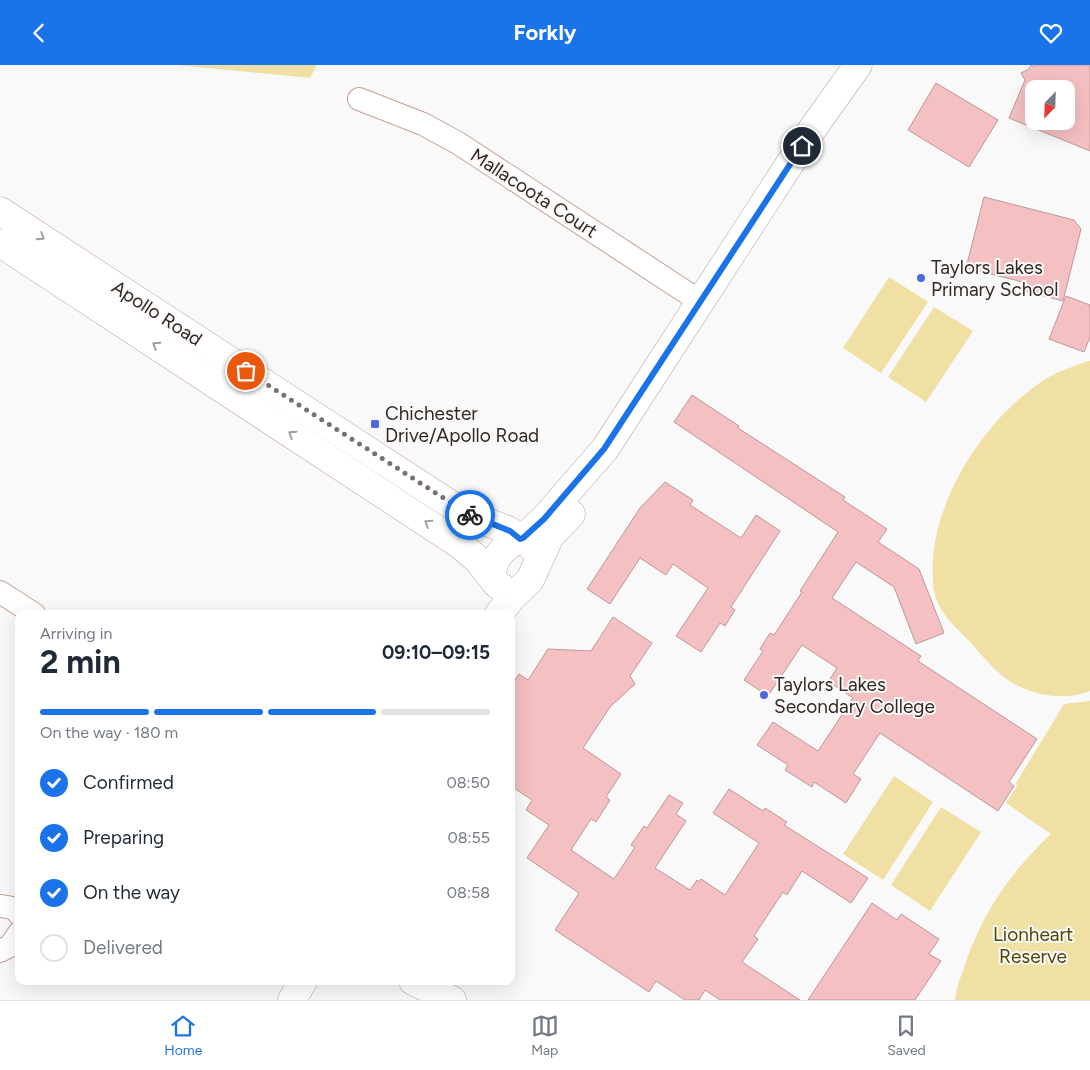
<!DOCTYPE html>
<meta charset="utf-8">
<style>
:root{--surface:#fff;--page:#f6f6f7;--text:#1f2937;--muted:#747a83;--line:#e0e1e3;--accent:#1a73e8}
body{margin:0;font-family:Figtree,sans-serif;background:var(--page);color:var(--text);height:100vh;display:flex;flex-direction:column;font-size:19px;white-space:nowrap}
*{box-sizing:border-box;margin:0}
p{font-size:16px;color:var(--muted)}
.icon{flex:none;width:28px;height:28px;fill:none;stroke:currentColor;stroke-width:2;stroke-linecap:round;stroke-linejoin:round}
.map{position:relative;flex:1;overflow:hidden}
.side{position:absolute;left:15px;top:545px;width:500px;height:375px;display:flex;flex-direction:column;background:var(--surface);border-radius:10px;box-shadow:0 5px 20px #0002}
.side>*{flex:none}
.needle{width:32px;rotate:203deg}
.tools{position:absolute;left:1025px;top:15px;display:grid;gap:10px}
.tools a{display:grid;place-items:center;width:50px;height:50px;border-radius:10px;background:var(--surface);box-shadow:0 5px 20px #0002;font-size:25px}
.pin{position:absolute;display:grid;place-items:center;width:42px;height:42px;color:#fff;margin:-21px;border:2px solid #fff;border-radius:50%;box-shadow:0 1px 5px #0007}
.courier{position:absolute;display:grid;place-items:center;width:50px;height:50px;margin:-25px;border:4px solid #1a73e8;border-radius:50%;background:#fff;color:#222;box-shadow:0 1px 6px #0007}
.head em{font-style:normal;font-weight:700}
.head div{display:flex;flex-direction:column-reverse}
.head{display:flex;align-items:center;justify-content:space-between;height:85px;padding:0 25px}
h1{font-size:32px;font-weight:700;line-height:38px}
.bar{display:grid;grid-template-columns:repeat(4,1fr);gap:8px 5px;align-content:center;height:60px;padding:0 25px}
.bar i{height:6px;border-radius:4px;background:var(--line)}
.bar .on{background:var(--accent)}
.bar p{grid-column:span 4}
ol{padding:0 25px;list-style:none}
li{display:flex;align-items:center;gap:15px;height:55px}
li p{margin-inline-start:auto}
li .icon{padding:5px;border-radius:50%;background:var(--accent);color:#fff;stroke-width:4}
li:last-child{color:var(--muted)}
li i{width:28px;height:28px;border:2px solid var(--line);border-radius:50%}
header{display:flex;justify-content:space-between;align-items:center;height:65px;padding:0 25px;background:var(--accent);color:#fff;font-size:22px;font-weight:700}
.menu{display:flex;justify-content:space-around;align-items:center;height:70px;border-top:1px solid var(--line);background:var(--surface);font-size:14px;color:var(--muted)}
.menu a{display:grid;justify-items:center;gap:2px}
.menu .on{color:var(--accent)}
.map>svg:first-child{display:block}
.green{fill:#f0e0a4}
.building{fill:#f5c0c2;stroke:#be9798;fill-rule:evenodd}
.lines{fill:none;stroke-linecap:round;stroke-linejoin:round}
.street-casing{stroke:#c5a193;stroke-width:24}
.secondary-casing{stroke:#c5a193;stroke-width:29}
.street{stroke:#fff;stroke-width:22}
.secondary{stroke:#fff;stroke-width:28}
.oneway{stroke:#a59e9c}
.done{stroke:#7a716d;stroke-width:5;stroke-dasharray:0 9}
.route{stroke:#1a73e8;stroke-width:6}
.poi-dot{fill:#5167dc;stroke:#f9f9f9;stroke-width:2}
.labels{text-anchor:middle;dominant-baseline:central;stroke-width:4;stroke-linejoin:round;paint-order:stroke}
.street-label{font-size:19px;fill:#362822;stroke:#f9f9f9}
.poi-label{font-size:19px;fill:#362822;stroke:#f9f9f9;text-anchor:start}
.park-label{font-size:19px;fill:#524403;stroke:#f9f9f9}
</style>
<header><svg class="icon" aria-label="back" viewBox="0 0 24 24"><path d="M15 5l-7 7 7 7"/></svg>Forkly<svg class="icon" aria-label="heart" viewBox="0 0 24 24"><path d="M12 20l-8-8c-3-5 5-10 8-4 3-6 11-1 8 4z"/></svg></header>
<div class="map">
<svg width="1090" height="935" viewBox="0 0 1090 935">
<rect width="100%" height="100%" fill="#f9f9f9"/>
<g class="green">
<path d="M 177,0 L 317,0 L 310,13 Z"/>
<path d="M 889,212 L 928,237 L 881,308 L 843,283 Z"/>
<path d="M 934,242 L 973,266 L 926,337 L 888,312 Z"/>
<path d="M 1088,296 L 1090,296 L 1090,626 C 1063,637 1027,630 1004,612 C 991,602 981,589 970,577 C 955,561 938,548 934,525 C 922,447 984,351 1049,312 C 1061,305 1075,301 1088,296 Z"/>
<path d="M 1090,636 L 1090,935 L 955,935 C 956,925 959,915 963,906 C 979,853 1010,807 1051,769 L 1006,738 L 1017,721 L 1016,718 L 1064,639 Z"/>
<path d="M 894,711 L 933,737 L 883,815 L 843,789 Z"/>
<path d="M 941,742 L 981,767 L 930,846 L 891,820 Z"/>
</g>
<g class="building">
<path d="M 1031,0 L 1034,0 L 1034,2 L 1038,0 L 1090,0 L 1090,86 L 1009,53 L 1025,15 L 1021,8 L 1029,4 ZM 1034,24 L 1066,24 L 1066,56 L 1034,56 Z"/>
<path d="M 936,18 L 998,55 L 969,102 L 908,65 Z"/>
<path d="M 984,132 L 1074,155 L 1081,164 L 1063,236 L 1021,225 L 1023,217 L 966,203 Z"/>
<path d="M 1066,231 L 1090,240 L 1090,272 L 1084,287 L 1049,274 Z"/>
<path d="M 692,330 L 739,361 L 738,363 L 845,432 L 843,435 L 887,464 L 878,477 L 919,504 L 944,568 L 916,579 L 894,522 L 856,497 L 832,533 L 921,591 L 918,596 L 1037,674 L 1009,717 L 1014,721 L 998,746 L 880,668 L 853,709 L 861,714 L 846,738 L 814,717 L 812,722 L 785,705 L 788,700 L 757,680 L 773,657 L 818,686 L 853,633 L 831,618 L 832,616 L 830,614 L 837,603 L 802,580 L 768,631 L 744,615 L 763,586 L 760,584 L 770,568 L 774,570 L 802,527 L 800,526 L 838,467 L 674,357 Z"/>
<path d="M 665,417 L 693,435 L 690,440 L 741,473 L 756,450 L 780,466 L 731,542 L 735,545 L 725,561 L 720,558 L 701,587 L 676,571 L 708,523 L 673,499 L 666,510 L 640,493 L 610,539 L 587,524 L 640,443 Z"/>
<path d="M 613,552 L 652,578 L 630,611 L 635,619 L 610,642 L 583,683 L 621,709 L 606,732 L 610,735 L 596,757 L 591,754 L 571,785 L 614,814 L 635,782 L 631,780 L 644,761 L 647,763 L 669,730 L 683,738 L 676,749 L 686,756 L 655,803 L 690,825 L 697,815 L 699,817 L 701,814 L 725,830 L 759,778 L 713,748 L 729,724 L 763,746 L 765,743 L 787,757 L 784,760 L 868,813 L 851,838 L 802,806 L 787,830 L 783,827 L 754,871 L 758,874 L 742,897 L 800,935 L 720,935 L 705,925 L 699,935 L 685,935 L 656,916 L 649,927 L 555,865 L 579,828 L 527,793 L 549,760 L 526,745 L 532,735 L 511,721 L 511,621 L 519,609 L 528,615 L 548,584 L 591,586 Z"/>
<path d="M 872,838 L 897,855 L 901,849 L 939,874 L 929,889 L 941,896 L 915,935 L 808,935 Z"/>
</g>
<g class="lines">
<defs>
<g id="street">
<path d="M 359,34 L 423,59 L 458,78 L 701,237"/>
<path d="M 0,527 L 34,549"/>
<path d="M 0,841 C 7,842 15,842 19,849"/>
<path d="M 0,886 L 10,881 L 19,868"/>
</g>
<g id="secondary">
<path d="M 0,146 L 462,447 L 510,466 L 519,474"/>
<path d="M 0,178 L 459,479 L 477,494 L 492,513"/>
<path d="M 523,473 L 544,454 L 605,384 L 811,66 L 858,0"/>
<path d="M 501,522 C 486,514 493,496 503,485 C 508,480 514,477 519,474 L 523,473 L 533,483"/>
<path d="M 499,549 L 511,533 L 530,515 L 550,471 L 571,449"/>
<path d="M 413,916 L 452,935"/>
<path d="M 292,935 L 303,916"/>
</g>
</defs>
<use href="#street" class="street-casing"/>
<use href="#secondary" class="secondary-casing"/>
<use href="#street" class="street"/>
<use href="#secondary" class="secondary"/>
</g>
<defs><path id="oneway-chevron" d="M-2-3.5L2.5 0L-2 3.5" fill="none" stroke-width="1.6" stroke-linecap="round" stroke-linejoin="round" transform="scale(1.25)"/></defs>
<g class="oneway">
<use href="#oneway-chevron" transform="translate(41 172) rotate(33)"/>
<use href="#oneway-chevron" transform="translate(156 280) rotate(-147)"/>
<use href="#oneway-chevron" transform="translate(292 369) rotate(-147)"/>
<use href="#oneway-chevron" transform="translate(428 458) rotate(-147)"/>
</g>
<g class="lines">
<path class="done" d="M 246,306 L 470,450"/>
<path class="route" d="M 470,450 L 510,466 L 520,474 L 523,473 L 544,454 L 604,384 L 802,81"/>
</g>
<g class="poi-dot">
<circle cx="921" cy="213" r="5"/>
<rect x="370" y="354" width="10" height="10" rx="2.5"/>
<circle cx="764" cy="630" r="5"/>
</g>
<g class="labels">
<g class="street-label">
<text transform="translate(534 128) rotate(33)">Mallacoota Court</text>
<text transform="translate(157 248) rotate(33)">Apollo Road</text>
</g>
<g class="poi-label">
<text x="931" y="202">Taylors Lakes<tspan x="931" dy="22">Primary School</tspan></text>
<text x="385" y="348">Chichester<tspan x="385" dy="22">Drive/Apollo Road</tspan></text>
<text x="774" y="619">Taylors Lakes<tspan x="774" dy="22">Secondary College</tspan></text>
</g>
<g class="park-label">
<text x="1033" y="869">Lionheart<tspan x="1033" dy="22">Reserve</tspan></text>
</g>
</g>
</svg>
<div class="tools">
<a><svg class="needle" viewBox="-14 -14 28 28"><path d="M0-13l5 13h-10z" fill="#e53935"/><path d="M0 13l5-13h-10z" fill="#747a83"/></svg></a>
</div>
<div class="pin" style="left:246px;top:306px;background:#ea580c"><svg class="icon" aria-label="bag" viewBox="0 0 24 24"><path d="M5 8h14l-1 12H6zM9 8a3 3 0 0 1 6 0"/></svg></div>
<div class="pin" style="left:802px;top:81px;background:#1f2937"><svg class="icon" aria-label="home" viewBox="0 0 24 24"><path d="M3 11l9-7 9 7M6 9v11h12V9"/></svg></div>
<div class="courier" style="left:470px;top:450px"><svg class="icon" aria-label="bike" viewBox="0 0 24 24"><circle cx="6" cy="16" r="4"/><circle cx="18" cy="16" r="4"/><path d="M6 16l4-8h5l3 8M10 8l3 8H6M13 5h3"/></svg></div>
<section class="side">
<div class="head"><div><h1>2 min</h1><p>Arriving in</p></div><em>09:10–09:15</em></div>
<div class="bar"><i class="on"></i><i class="on"></i><i class="on"></i><i></i><p>On the way · 180 m</p></div>
<ol>
<li><svg class="icon" aria-label="check" viewBox="0 0 24 24"><path d="M5 12l5 5 9-10"/></svg>Confirmed<p>08:50</p></li>
<li><svg class="icon" aria-label="check" viewBox="0 0 24 24"><path d="M5 12l5 5 9-10"/></svg>Preparing<p>08:55</p></li>
<li><svg class="icon" aria-label="check" viewBox="0 0 24 24"><path d="M5 12l5 5 9-10"/></svg>On the way<p>08:58</p></li>
<li><i></i>Delivered</li>
</ol>
</section>
</div>
<nav class="menu">
<a class="on"><svg class="icon" aria-label="home" viewBox="0 0 24 24"><path d="M3 11l9-7 9 7M6 9v11h12V9"/></svg>Home</a>
<a><svg class="icon" aria-label="map" viewBox="0 0 24 24"><path d="M3 6l6-2 6 2 6-2v14l-6 2-6-2-6 2zM9 4v14M15 6v14"/></svg>Map</a>
<a><svg class="icon" aria-label="saved" viewBox="0 0 24 24"><path d="M7 4h10v16l-5-4-5 4z"/></svg>Saved</a>
</nav>
